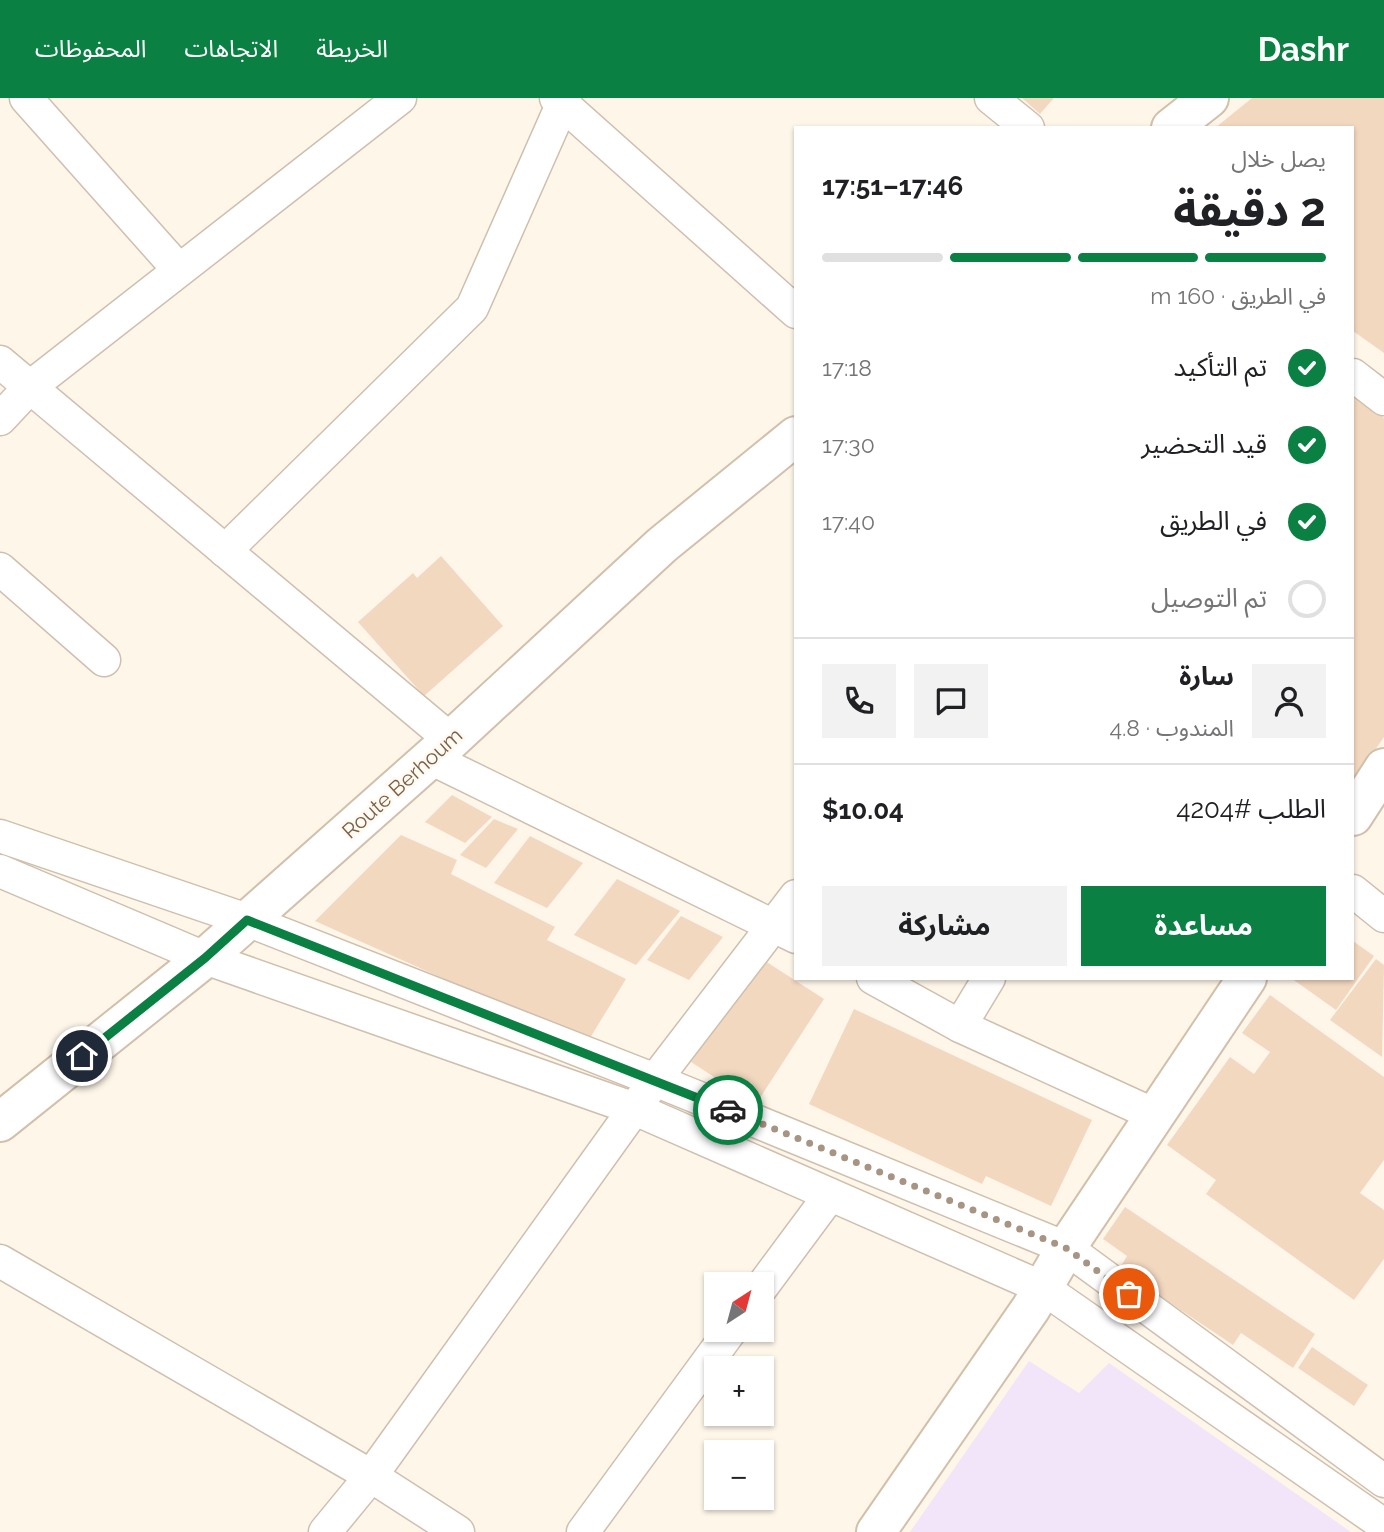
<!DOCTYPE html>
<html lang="ar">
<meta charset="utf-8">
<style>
:root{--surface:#fff;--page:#f2f2f2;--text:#202124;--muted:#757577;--line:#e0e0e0;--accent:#0b8043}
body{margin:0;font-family:Raleway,"Noto Sans Arabic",sans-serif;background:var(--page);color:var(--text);direction:rtl;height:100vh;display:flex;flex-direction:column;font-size:26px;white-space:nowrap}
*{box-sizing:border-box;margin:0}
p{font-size:23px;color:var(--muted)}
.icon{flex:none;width:38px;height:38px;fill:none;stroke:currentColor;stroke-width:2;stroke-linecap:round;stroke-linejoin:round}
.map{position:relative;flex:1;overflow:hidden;direction:ltr}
.side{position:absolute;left:794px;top:28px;width:560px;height:854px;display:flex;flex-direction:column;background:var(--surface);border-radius:0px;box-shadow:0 2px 5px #0004;direction:rtl}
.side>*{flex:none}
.needle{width:46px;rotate:36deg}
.buttons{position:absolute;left:704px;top:1174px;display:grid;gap:14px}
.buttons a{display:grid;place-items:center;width:70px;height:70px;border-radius:0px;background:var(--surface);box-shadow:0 2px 5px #0004;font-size:35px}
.pin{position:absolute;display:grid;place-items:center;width:60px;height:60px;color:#fff;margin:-30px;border:4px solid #fff;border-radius:50%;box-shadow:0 2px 7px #0007}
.courier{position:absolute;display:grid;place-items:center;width:70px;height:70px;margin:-35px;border:5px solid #0b8043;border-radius:50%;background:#fff;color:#222;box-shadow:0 2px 9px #0007}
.summary em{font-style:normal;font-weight:700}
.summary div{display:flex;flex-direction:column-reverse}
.summary{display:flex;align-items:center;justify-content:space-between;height:119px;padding:0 28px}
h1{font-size:46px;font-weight:700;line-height:52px}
.bar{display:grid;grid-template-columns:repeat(4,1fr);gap:10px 7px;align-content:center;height:84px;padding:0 28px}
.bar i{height:9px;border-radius:5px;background:var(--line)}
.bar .on{background:var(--accent)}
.bar p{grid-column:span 4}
.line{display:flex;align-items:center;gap:18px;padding:0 28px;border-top:2px solid var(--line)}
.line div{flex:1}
.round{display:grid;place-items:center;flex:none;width:74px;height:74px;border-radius:0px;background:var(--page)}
ol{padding:0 28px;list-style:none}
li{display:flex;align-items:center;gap:21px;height:77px}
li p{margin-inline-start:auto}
li .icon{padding:7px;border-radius:50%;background:var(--accent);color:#fff;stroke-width:4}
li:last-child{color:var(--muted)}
li i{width:38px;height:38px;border:4px solid var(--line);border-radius:50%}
.button{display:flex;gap:14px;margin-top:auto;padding:14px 28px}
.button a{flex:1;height:80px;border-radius:0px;background:var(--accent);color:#fff;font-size:28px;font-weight:700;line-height:80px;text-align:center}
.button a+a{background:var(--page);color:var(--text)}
header{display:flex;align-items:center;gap:42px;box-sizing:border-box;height:98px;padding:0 35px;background:var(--accent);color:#fff}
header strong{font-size:33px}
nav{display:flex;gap:38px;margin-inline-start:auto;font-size:24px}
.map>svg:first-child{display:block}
.education{fill:#f3e5f9}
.building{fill:#f3d8c0}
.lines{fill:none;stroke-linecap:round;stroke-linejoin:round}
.street-casing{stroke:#cfbfad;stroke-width:35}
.secondary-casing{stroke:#d2c0ab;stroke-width:42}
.street{stroke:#fff;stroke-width:32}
.secondary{stroke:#fff;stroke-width:38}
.done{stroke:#a79482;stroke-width:7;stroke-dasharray:0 12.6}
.route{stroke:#0b8043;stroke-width:9}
.labels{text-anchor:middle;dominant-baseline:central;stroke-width:5;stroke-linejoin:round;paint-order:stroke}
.street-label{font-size:21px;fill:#785f4b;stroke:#fffaef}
</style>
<header>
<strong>Dashr</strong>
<nav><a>الخريطة</a><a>الاتجاهات</a><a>المحفوظات</a></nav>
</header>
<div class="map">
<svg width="1384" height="1434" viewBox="0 0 1384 1434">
<rect width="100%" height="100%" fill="#fdf6e9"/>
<path class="education" d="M 1029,1263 L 1079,1295 L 1109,1265 L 1351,1434 L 910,1434 Z"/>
<g class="building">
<path d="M 1022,0 L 1054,0 L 1040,16 Z"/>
<path d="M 1252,0 L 1384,0 L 1384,255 L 1353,233 L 1353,30 L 1215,30 Z"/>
<path d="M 1353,296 L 1384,320 L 1384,639 L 1353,684 Z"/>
<path d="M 441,458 L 503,528 L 424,598 L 358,524 L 413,475 L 417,480 Z"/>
<path d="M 452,697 L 492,719 L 465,745 L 425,724 Z"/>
<path d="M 494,721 L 518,731 L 486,770 L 460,757 Z"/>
<path d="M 401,737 L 457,762 L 451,776 L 555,829 L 547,842 L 626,881 L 587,945 L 315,823 Z"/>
<path d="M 530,738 L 583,765 L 547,810 L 494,785 Z"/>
<path d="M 617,781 L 680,813 L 636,867 L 574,837 Z"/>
<path d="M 681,818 L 723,839 L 689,882 L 647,862 Z"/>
<path d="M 1353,843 L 1374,858 L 1336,912 L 1291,880 L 1353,880 Z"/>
<path d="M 748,852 L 824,901 L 756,1006 L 691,964 L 695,958 L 684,951 Z"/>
<path d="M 1376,861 L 1384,867 L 1382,959 L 1330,922 Z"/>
<path d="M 1270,897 L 1384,979 L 1384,1062 L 1360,1095 L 1384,1112 L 1384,1161 L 1354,1202 L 1206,1096 L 1216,1082 L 1167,1047 L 1230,959 L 1254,976 L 1270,954 L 1242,935 Z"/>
<path d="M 854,911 L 1092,1022 L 1051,1108 L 986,1078 L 982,1086 L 809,1006 Z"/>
<path d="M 1125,1109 L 1315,1236 L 1293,1270 L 1241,1235 L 1233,1247 L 1142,1186 L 1144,1183 L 1121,1168 L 1127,1158 L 1103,1141 Z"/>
<path d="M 1312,1249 L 1368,1287 L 1354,1308 L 1298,1270 Z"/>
</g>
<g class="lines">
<defs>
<g id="street">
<path d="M 26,0 L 179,172"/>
<path d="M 556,0 L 796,214"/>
<path d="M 991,0 L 1028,30"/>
<path d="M 0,264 L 451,642"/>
<path d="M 1353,277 L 1384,301"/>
<path d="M 0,321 L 30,289 L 400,0"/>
<path d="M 225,453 L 472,210 L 565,0"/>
<path d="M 0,471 L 104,562"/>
<path d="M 430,660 L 796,839"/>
<path d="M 0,738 L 247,822 L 655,982 L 1066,1150 L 1384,1383"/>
<path d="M 0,773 L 205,860 L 635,1011 L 1043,1190 L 1384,1427"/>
<path d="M 1353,793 L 1384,818"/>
<path d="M 873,880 L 960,928 L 1157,1018"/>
<path d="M 960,928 L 989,880"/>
<path d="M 0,1163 L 371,1378 L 458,1434"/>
<path d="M 761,1190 L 830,1097"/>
<path d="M 325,1434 L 371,1378 L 655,982 L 796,798"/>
<path d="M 583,1434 L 731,1232"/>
</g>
<g id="secondary">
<path d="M 1171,30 L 1209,0"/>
<path d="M 1353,718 L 1384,670"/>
<path d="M 0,1024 L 205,860 L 451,642 L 662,447 L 796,338"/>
<path d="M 876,1434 L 1031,1210 L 1066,1150 L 1247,880"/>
</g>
</defs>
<use href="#street" class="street-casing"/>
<use href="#secondary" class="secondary-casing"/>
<use href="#street" class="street"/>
<use href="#secondary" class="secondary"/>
</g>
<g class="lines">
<path class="done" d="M 728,1012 L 1066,1150 L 1129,1196"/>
<path class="route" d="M 82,958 L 205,860 L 247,822 L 728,1012"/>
</g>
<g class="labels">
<g class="street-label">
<text transform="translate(402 685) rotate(-42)">Route Berhoum</text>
</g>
</g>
</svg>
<div class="buttons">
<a><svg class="needle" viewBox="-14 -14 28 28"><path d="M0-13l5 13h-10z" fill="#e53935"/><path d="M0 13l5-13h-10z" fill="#757577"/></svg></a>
<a>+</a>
<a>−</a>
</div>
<div class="pin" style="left:1129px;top:1196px;background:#ea580c"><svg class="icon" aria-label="bag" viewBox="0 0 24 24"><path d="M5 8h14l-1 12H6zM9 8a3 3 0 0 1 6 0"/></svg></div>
<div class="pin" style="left:82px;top:958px;background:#1f2937"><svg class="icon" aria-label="home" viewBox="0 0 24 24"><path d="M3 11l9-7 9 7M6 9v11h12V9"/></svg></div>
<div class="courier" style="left:728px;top:1012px"><svg class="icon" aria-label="car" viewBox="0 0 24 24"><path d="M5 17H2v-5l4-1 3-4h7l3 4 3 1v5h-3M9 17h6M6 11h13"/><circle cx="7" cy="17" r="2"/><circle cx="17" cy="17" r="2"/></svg></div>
<section class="side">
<div class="summary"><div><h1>2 دقيقة</h1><p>يصل خلال</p></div><em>17:46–17:51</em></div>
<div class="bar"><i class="on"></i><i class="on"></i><i class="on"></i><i></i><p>في الطريق · 160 m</p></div>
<ol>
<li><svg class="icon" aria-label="check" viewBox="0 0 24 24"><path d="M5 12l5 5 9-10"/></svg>تم التأكيد<p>17:18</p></li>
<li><svg class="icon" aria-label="check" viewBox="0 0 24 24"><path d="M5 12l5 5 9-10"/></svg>قيد التحضير<p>17:30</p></li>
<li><svg class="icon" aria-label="check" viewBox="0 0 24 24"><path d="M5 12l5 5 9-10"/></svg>في الطريق<p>17:40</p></li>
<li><i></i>تم التوصيل</li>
</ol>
<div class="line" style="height:126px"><a class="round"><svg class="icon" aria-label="person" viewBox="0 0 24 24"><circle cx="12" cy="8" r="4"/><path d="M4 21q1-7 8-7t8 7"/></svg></a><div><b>سارة</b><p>المندوب · 4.8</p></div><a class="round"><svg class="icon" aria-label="chat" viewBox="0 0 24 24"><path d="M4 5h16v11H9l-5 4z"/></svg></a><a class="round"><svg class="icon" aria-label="phone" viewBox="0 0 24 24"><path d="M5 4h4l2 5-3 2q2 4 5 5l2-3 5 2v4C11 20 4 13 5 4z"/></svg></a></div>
<div class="line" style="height:91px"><div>الطلب #4204</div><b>$10.04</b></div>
<div class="button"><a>مساعدة</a><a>مشاركة</a></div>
</section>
</div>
